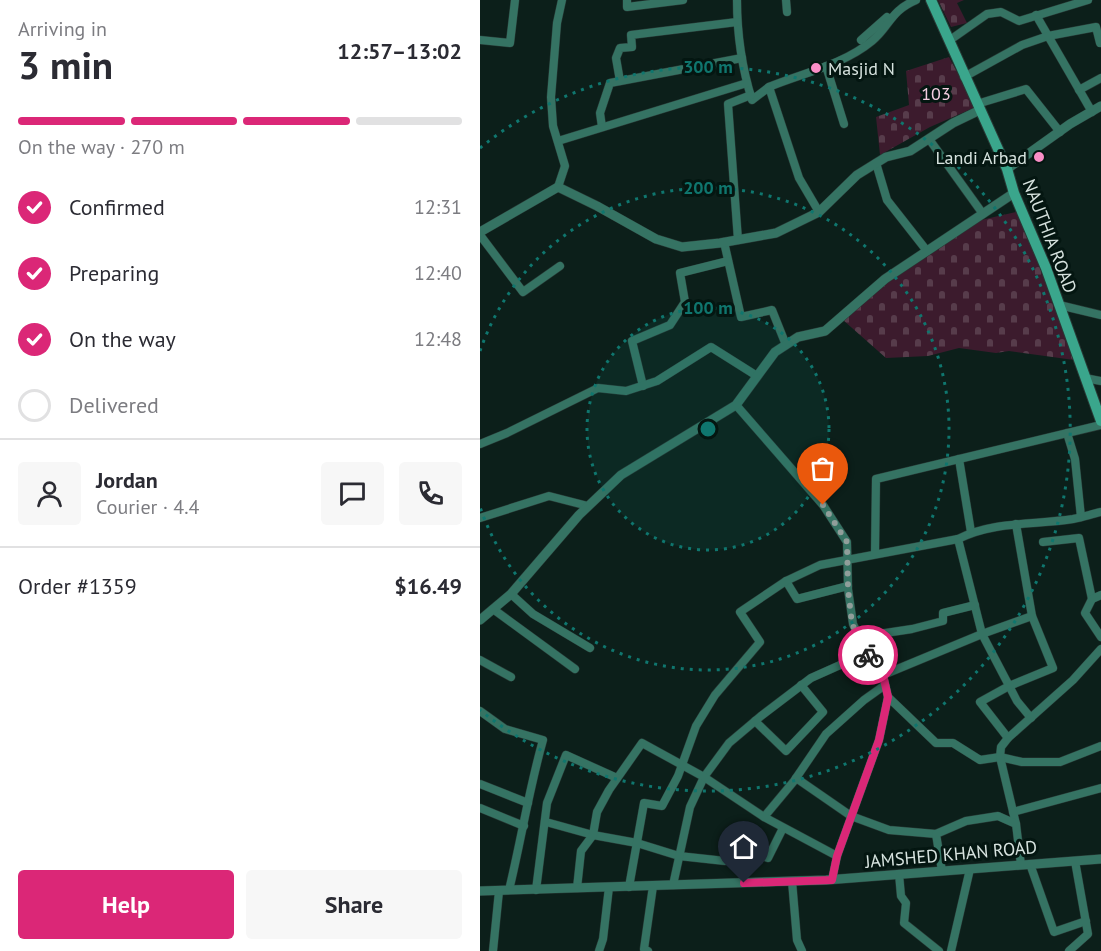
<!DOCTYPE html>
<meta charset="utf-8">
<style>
:root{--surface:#fff;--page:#f7f7f7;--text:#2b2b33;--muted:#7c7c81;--line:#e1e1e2;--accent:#db2777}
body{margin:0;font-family:"PT Sans",sans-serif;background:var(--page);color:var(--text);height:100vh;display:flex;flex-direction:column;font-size:22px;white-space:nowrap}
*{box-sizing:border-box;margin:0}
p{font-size:20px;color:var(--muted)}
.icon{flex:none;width:33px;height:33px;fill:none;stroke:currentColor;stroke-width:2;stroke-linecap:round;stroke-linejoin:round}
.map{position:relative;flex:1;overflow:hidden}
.sheet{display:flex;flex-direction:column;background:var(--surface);width:480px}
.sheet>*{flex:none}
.pin{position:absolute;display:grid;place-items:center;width:51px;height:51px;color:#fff;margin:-62px -26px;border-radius:50% 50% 50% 0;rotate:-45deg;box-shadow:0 0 6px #0007}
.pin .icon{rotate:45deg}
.courier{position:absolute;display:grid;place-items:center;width:60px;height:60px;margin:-30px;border:4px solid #db2777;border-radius:50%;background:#fff;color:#222;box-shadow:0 2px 8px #0007}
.headline em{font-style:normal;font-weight:600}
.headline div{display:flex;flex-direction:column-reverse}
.headline{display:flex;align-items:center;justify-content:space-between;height:102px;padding:0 18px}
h1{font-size:39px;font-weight:600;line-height:45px}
.bar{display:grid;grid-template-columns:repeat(4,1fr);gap:9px 6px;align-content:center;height:72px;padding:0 18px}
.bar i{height:8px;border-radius:4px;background:var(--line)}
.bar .selected{background:var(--accent)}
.bar p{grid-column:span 4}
.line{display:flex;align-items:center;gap:15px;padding:0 18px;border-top:2px solid var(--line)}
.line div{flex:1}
.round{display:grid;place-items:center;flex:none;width:63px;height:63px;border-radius:6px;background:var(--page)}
ol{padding:0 18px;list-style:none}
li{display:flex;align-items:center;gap:18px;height:66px}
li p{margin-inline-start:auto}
li .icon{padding:6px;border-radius:50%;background:var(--accent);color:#fff;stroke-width:4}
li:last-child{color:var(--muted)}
li i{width:33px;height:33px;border:3px solid var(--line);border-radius:50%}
.primary-button{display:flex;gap:12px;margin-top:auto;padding:12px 18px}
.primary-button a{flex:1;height:69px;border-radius:6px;background:var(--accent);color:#fff;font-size:24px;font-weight:600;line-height:69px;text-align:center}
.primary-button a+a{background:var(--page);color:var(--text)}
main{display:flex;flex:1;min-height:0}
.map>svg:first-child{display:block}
.cemetery{fill:url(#cemetery-stones)}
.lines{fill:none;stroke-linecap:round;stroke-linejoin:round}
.minor-casing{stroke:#283a36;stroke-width:9}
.tertiary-casing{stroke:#283a36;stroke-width:10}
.secondary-casing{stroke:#283a36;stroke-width:12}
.minor{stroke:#357363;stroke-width:8}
.tertiary{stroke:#357363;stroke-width:9}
.secondary{stroke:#3aa68c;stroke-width:10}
.done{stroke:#909e9a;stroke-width:6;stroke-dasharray:0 10.8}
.route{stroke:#db2777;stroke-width:8}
.ring{fill:none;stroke:#0f766e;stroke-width:3;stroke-dasharray:3 6}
.poi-dot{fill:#fa8fc7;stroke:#041611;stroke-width:2}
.labels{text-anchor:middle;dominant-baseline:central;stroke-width:6;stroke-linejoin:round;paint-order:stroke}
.poi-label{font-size:18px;fill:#d7e3df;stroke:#041611;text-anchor:start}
.park-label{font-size:18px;fill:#f4cde0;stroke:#041611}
.street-label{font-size:18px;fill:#d7e3df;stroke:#041611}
.centre{fill:#0f766e;stroke:#041611;stroke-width:3}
.ring-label{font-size:18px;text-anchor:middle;font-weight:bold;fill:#0f766e;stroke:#041611;stroke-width:6;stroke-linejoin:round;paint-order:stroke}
</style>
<main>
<section class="sheet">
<div class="headline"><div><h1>3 min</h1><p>Arriving in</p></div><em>12:57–13:02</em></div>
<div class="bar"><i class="selected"></i><i class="selected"></i><i class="selected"></i><i></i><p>On the way · 270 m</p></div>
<ol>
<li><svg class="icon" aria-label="check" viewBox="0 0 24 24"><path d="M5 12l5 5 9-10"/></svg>Confirmed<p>12:31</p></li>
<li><svg class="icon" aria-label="check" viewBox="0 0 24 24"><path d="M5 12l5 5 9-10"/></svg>Preparing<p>12:40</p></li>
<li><svg class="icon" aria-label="check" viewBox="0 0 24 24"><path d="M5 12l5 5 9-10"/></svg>On the way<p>12:48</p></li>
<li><i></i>Delivered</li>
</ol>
<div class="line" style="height:108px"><a class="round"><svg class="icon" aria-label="person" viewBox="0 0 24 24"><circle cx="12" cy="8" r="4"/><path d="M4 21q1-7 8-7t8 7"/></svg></a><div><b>Jordan</b><p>Courier · 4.4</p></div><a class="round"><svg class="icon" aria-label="chat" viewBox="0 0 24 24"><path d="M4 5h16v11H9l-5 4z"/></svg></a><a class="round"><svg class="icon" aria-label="phone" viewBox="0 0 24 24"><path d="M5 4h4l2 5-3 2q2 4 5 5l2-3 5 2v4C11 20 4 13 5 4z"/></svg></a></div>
<div class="line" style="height:78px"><div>Order #1359</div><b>$16.49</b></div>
<div class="primary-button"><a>Help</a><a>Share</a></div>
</section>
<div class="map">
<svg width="621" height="951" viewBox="0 0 621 951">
<defs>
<pattern id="cemetery-stones" width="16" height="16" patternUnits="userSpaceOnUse" patternTransform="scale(1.5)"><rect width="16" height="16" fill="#3c1b2d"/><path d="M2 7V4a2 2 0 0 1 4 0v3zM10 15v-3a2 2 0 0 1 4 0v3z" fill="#573c4b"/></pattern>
</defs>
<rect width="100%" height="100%" fill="#0c1f1a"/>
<g class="cemetery">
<path d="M 458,0 L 484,0 L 477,3 L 487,23 L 471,27 Z"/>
<path d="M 469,57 L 496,107 L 450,127 L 400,155 L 396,117 L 429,105 L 426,71 Z"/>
<path d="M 536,212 L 554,251 L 594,360 L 529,351 L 516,353 L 479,348 L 448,356 L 406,358 L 363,320 L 412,278 L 501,220 Z"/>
</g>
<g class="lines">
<defs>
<g id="minor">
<path d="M 147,0 L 147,7 L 203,0"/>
<path d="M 257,0 C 257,34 262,68 272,100 L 289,87 L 319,178 L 339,212"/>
<path d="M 306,0 L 307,12"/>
<path d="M 556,15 L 612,112"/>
<path d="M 0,40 L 30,43 L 35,0"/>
<path d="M 381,40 L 407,17"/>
<path d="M 470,40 L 507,14 L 521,12 L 539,21 L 608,0"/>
<path d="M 346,66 L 364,124"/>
<path d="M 484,77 L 542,45 L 568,36 L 616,27 L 620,43"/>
<path d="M 140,81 L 136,58 L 140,48 L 152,47 L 151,35 L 257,22"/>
<path d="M 289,87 C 323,73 363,65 392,41 C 410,26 410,11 436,0"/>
<path d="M 599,90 L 621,78"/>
<path d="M 497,104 L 546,89 L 580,132"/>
<path d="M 122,127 L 120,113 L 130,83 L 262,58"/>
<path d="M 449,139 L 503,214"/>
<path d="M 78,141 L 267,83"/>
<path d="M 396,163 L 407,200 L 447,251"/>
<path d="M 78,187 L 85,166 L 73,126 L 71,97 L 77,23 L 82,0"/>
<path d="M 0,235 L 43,292 L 80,266"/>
<path d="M 258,240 L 248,104 L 271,95"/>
<path d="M 244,242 L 261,317 L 292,310 L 306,345"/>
<path d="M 579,305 L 621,315"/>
<path d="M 605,378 L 621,381"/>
<path d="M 163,386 L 152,341 L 190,325 L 205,302 L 200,273 L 248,261"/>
<path d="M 256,405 L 343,505 L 367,542 L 368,589 L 373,624 L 390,660 L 403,675 L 408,697 L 399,740 L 357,856 L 352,880"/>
<path d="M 587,433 L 595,459 L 601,517"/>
<path d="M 0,444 L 27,433 L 118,388 L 146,391 L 177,381 L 231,347 L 277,376"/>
<path d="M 479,459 L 491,532"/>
<path d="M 0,518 L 69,496 L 108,506"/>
<path d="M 478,539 L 502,634 L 537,701 L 551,718"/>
<path d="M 563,542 L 599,538 L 612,599"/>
<path d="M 395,554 L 396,479 L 621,425"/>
<path d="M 306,581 L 317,599 L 368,586"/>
<path d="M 31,594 L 53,614 L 110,648"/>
<path d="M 621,595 L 612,599 L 605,613 L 621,637"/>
<path d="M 13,609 L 95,669"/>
<path d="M 379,637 L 432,629 L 463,621 L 463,613 L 495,605"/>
<path d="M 0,660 L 31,677"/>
<path d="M 403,675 L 502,634 L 552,616"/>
<path d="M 408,697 L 456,743 L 473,743 L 500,760 L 520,757 L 542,762 L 580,762 L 621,746"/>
<path d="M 0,711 L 25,729 L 63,740 C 49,789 41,841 29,890"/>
<path d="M 275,721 L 306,751 L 343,712 L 321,685"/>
<path d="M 528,738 L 500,702 L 529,686 L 573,668 L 552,616 L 536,524"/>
<path d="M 316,778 L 371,816 L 409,830 L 456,834"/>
<path d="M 0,784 L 48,803"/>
<path d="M 0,808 L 44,826"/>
<path d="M 533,812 L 621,788"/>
<path d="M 284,817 L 314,781 L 346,734 L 384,700 L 405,685"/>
<path d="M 66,822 L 113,835 L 157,843 L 199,856 L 245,861 L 248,845 L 288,858 L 303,828"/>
<path d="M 536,824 L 520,757 L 521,747 L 528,738 L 593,680 L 621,649"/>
<path d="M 550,864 L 574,932 L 606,921"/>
<path d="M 462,871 L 456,834 L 486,821 L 518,816 L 536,824 L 541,865"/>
<path d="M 419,874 L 421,896 L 426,903 L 424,923 L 459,951"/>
<path d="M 312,881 L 317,940 L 322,951"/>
<path d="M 193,885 L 210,807 L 224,777 L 249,743 L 281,716 L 331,678 L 387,653"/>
<path d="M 149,887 L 164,803 L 182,806 L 198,776 L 216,726 L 235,695 L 280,642 L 260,612 L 306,581 L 340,565 L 478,539 C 513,521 555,525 593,519 C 603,517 612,514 621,512"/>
<path d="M 97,888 L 101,851 L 113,835 L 117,812 L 129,790 L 162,743 L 224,777 L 284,817 L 357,856"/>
<path d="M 56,890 L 67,803 L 86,755 L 137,778"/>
<path d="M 13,951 L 19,891"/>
<path d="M 119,951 L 123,939 L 129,887"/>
<path d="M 168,951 L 164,949 L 173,886"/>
<path d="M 471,951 L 490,869"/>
<path d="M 589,951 L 608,934 L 595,861"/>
</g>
<g id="tertiary">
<path d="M 527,169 L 590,124 L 621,106"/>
<path d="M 0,232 L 78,187 L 117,206 L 176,239 L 202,247 L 240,243 L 296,233 L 339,212 L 377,175 L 406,157 L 430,151 L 473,123 L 500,110"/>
<path d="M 0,620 L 31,594 L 99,515 L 141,475 L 256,405 L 295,352 L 318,337 L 345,331 L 405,279 L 534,193"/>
<path d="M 0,891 L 346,880 L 621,859"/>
</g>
<path id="secondary" d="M 451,0 L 527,169 L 534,193 L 566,268 L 621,421"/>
</defs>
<use href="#minor" class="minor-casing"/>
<use href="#tertiary" class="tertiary-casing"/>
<use href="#secondary" class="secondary-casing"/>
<use href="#minor" class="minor"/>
<use href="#tertiary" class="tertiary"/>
<use href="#secondary" class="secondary"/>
</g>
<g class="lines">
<path class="done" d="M 343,505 L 367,542 L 368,589 L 372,624 L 388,655"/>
<path class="route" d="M 264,883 L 352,880 L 357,856 L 399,740 L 408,697 L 403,675 L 388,655"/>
</g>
<circle cx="228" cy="429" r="121" fill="#0f766e" fill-opacity=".12"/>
<g class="ring">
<circle cx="228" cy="429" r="121"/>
<path d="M0 351A241 241 0 1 1 0 507"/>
<path d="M0 148A362 362 0 1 1 0 710"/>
</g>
<g class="poi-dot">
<circle cx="336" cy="68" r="6"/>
<circle cx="559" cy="157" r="6"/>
</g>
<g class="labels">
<g class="poi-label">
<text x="348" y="68">Masjid N</text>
<text x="547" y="157" text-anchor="end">Landi Arbad</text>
</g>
<g class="park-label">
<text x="456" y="93">103</text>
</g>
<g class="street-label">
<text transform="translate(570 236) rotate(69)">NAUTHIA ROAD</text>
<text transform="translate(471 854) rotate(-5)">JAMSHED KHAN ROAD</text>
</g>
</g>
<circle cx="228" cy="429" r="9" class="centre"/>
<g class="ring-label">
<text x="228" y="73">300 m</text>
<text x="228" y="194">200 m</text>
<text x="228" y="314">100 m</text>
</g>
</svg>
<div class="pin" style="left:343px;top:505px;background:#ea580c"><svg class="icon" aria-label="bag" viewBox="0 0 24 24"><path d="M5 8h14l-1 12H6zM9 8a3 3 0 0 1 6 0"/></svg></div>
<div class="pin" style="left:264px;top:883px;background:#1f2937"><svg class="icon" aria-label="home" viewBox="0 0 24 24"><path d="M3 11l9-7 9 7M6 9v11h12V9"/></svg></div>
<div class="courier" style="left:388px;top:655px"><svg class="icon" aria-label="bike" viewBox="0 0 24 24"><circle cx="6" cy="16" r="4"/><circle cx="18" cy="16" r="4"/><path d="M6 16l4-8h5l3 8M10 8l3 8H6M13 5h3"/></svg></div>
</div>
</main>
